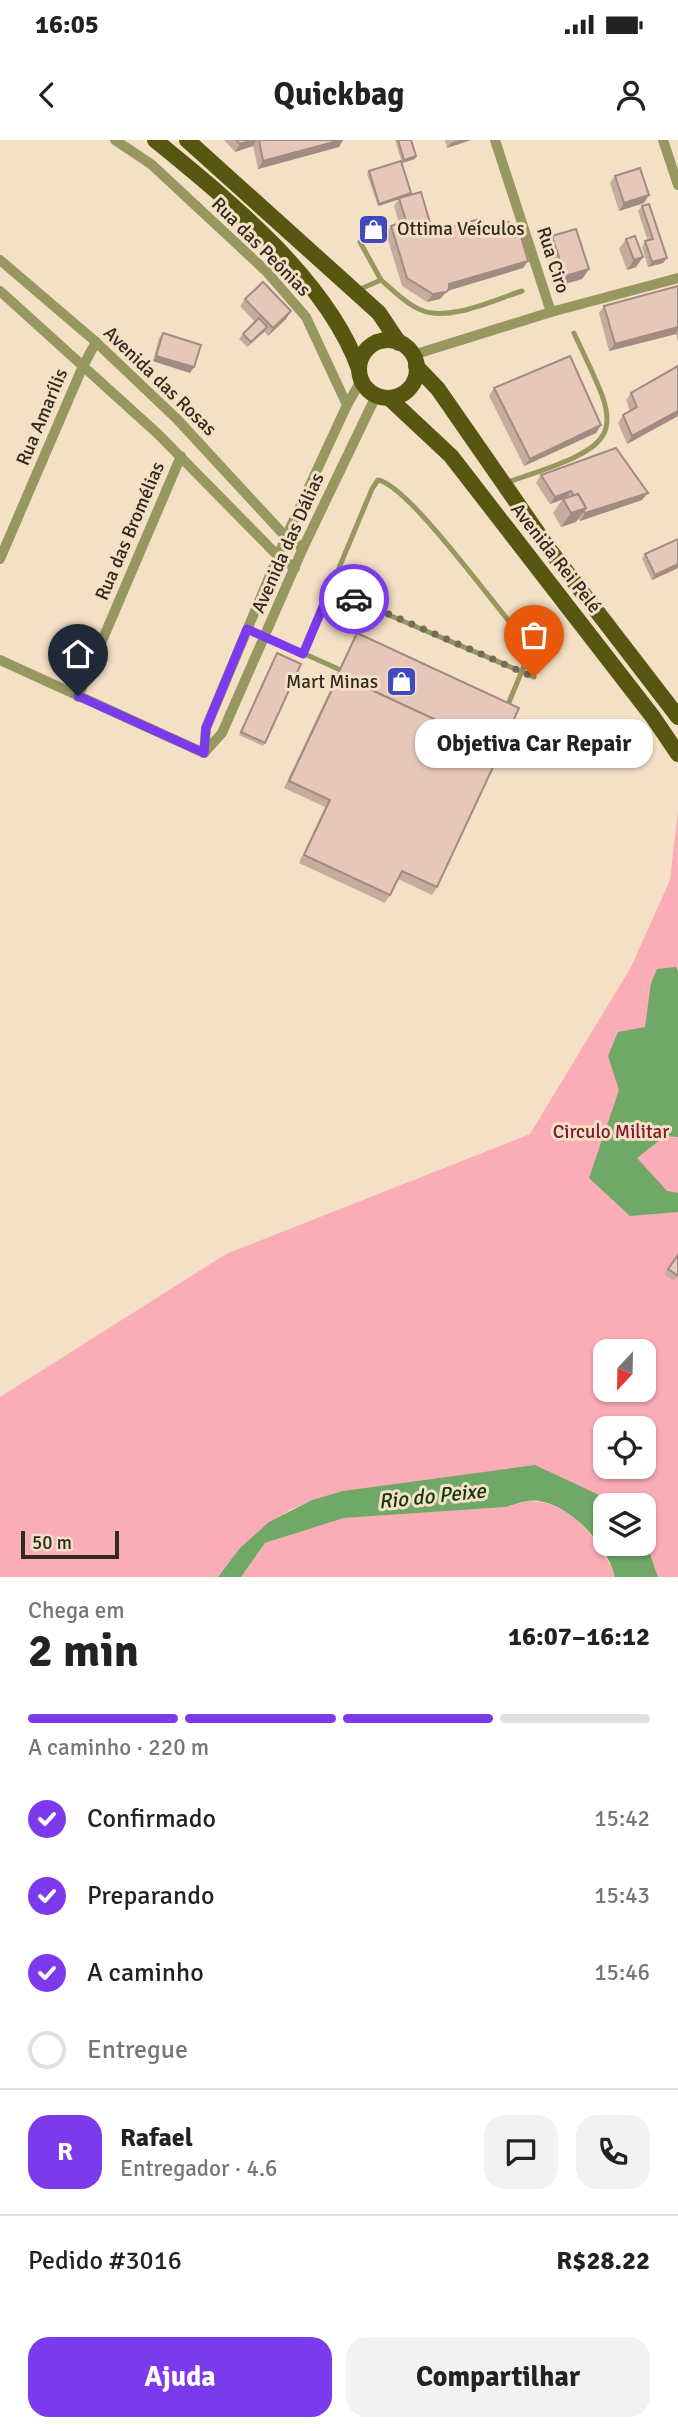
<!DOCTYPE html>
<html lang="pt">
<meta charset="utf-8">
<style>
:root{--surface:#fff;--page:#f2f2f2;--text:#222;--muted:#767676;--line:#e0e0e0;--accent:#7c3aed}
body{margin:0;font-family:Signika,sans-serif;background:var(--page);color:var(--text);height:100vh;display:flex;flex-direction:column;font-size:26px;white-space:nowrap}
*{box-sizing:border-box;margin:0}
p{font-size:23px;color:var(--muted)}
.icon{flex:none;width:38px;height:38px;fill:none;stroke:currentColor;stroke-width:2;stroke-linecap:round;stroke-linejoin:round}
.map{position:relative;height:1437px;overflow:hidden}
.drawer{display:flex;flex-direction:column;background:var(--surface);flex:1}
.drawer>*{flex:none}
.needle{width:46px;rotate:202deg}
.controls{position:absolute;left:593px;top:1199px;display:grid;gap:14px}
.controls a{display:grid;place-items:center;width:63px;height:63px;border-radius:14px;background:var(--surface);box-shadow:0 2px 5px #0004;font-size:35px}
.scale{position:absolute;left:21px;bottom:18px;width:98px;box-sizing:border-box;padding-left:7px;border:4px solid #322a20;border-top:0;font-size:19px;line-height:24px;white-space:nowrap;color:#322a20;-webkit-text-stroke:5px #f3e0c5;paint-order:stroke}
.pin{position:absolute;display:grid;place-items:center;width:60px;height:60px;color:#fff;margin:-72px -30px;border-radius:50% 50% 50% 0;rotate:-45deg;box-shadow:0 0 7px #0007}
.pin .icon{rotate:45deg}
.courier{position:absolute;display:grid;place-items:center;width:70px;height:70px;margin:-35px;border:5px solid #7c3aed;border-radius:50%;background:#fff;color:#222;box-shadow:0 2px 9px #0007}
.bubble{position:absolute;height:49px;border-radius:21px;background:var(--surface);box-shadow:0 2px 5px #0004;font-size:23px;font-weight:800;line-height:49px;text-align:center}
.headline em{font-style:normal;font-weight:800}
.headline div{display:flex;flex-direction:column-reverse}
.headline{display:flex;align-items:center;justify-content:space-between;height:119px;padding:0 28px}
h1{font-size:46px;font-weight:800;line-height:52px}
.bar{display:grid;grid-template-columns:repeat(4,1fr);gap:10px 7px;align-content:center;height:84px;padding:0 28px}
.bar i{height:9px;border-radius:5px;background:var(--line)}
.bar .current{background:var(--accent)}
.bar p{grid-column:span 4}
.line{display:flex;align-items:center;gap:18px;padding:0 28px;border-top:2px solid var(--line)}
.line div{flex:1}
.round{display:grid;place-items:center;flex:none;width:74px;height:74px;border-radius:21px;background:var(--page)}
ol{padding:0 28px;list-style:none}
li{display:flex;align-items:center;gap:21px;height:77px}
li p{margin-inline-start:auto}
li .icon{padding:7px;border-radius:50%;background:var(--accent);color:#fff;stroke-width:4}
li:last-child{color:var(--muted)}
li i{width:38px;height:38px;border:4px solid var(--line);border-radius:50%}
.action{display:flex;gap:14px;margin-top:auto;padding:14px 28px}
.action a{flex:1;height:80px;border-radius:21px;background:var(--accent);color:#fff;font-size:28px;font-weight:800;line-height:80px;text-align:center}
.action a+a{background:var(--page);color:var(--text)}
.status{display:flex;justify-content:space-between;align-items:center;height:49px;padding:0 35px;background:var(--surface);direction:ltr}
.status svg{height:19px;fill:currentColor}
header{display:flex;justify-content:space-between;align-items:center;height:91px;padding:0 28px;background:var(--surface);font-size:32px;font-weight:800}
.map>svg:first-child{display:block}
.green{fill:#faadb6;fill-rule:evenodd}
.water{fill:#6fa867}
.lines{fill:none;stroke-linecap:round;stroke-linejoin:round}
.lane{stroke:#979860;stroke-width:5}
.street{stroke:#979860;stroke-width:10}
.primary{stroke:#585712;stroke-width:16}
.wall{fill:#c7ab9f}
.shaded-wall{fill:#a28b82}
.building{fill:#e7c7b9;stroke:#a28b82;stroke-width:2}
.done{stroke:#766a5a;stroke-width:7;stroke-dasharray:0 12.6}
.route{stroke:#7c3aed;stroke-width:9}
.labels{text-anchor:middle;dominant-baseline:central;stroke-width:6;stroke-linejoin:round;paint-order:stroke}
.poi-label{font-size:19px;fill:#322a20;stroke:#f3e0c5;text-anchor:start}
.street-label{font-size:19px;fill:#322a20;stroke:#f3e0c5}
.park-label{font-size:19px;fill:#811632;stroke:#f3e0c5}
.water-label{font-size:21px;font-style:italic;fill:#12390c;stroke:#f3e0c5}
</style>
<div class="status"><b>16:05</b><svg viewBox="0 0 49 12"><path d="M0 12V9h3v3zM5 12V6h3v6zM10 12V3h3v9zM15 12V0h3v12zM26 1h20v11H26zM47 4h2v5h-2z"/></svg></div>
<header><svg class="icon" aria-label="back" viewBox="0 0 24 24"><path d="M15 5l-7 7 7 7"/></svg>Quickbag<svg class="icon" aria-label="person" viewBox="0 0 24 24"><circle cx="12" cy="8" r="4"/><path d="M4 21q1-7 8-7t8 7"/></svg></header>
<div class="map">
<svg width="678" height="1437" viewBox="0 0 678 1437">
<rect width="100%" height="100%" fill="#f3e0c5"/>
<g class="green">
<path d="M 678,670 L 678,1437 L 658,1437 L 650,1414 L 642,1404 L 644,1365 L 608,1365 L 597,1354 L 376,1347 C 300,1356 264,1376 218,1437 L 0,1437 L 0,1257 L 226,1114 L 530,994 L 631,827 L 670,740 ZM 606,1211 L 644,1211 L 644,1250 L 606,1250 ZM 606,1288 L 644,1288 L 644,1326 L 606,1326 Z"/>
<path d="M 528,1361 C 562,1361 586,1384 602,1412 C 607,1420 613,1428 615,1437 L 241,1437 L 265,1403 L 344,1378 L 506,1367 Z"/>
</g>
<g class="water">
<path d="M 676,827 L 678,831 L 678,997 L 665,996 L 637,1018 L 667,1051 L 678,1053 L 678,1072 L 630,1076 L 589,1038 L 619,950 L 608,916 L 618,892 L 645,887 L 651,843 L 657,829 Z"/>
<path d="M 535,1325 L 597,1354 L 608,1365 L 606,1365 L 606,1404 L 642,1404 L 650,1414 L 658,1437 L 615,1437 C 607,1405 572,1366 539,1361 C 528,1359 516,1364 506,1367 L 344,1378 L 265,1403 L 241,1437 L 218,1437 L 240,1408 L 269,1382 L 312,1360 L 343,1351 Z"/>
</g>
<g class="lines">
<g class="lane">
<path d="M 381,140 C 393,150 406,164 421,170 C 448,182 494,160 522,151"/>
<path d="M 358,150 L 381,140 L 360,102"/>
<path d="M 506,343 C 531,333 591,318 603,295 C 609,285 607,270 603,258 C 595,236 584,215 574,193"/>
<path d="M 330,450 L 534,537"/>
<path d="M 249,489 L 345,532"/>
<path d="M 303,514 L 372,349 L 378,340 C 412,346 510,489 542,520"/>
<path d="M 507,567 L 531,509"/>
</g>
<g class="street">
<path d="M 115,0 L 151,24 L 266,131 L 306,177 L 347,265"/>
<path d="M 495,0 L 551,172"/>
<path d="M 663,0 L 678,45"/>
<path d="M 0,120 L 96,202 L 176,278 L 286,397 L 303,408"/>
<path d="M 0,151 L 158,294 L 278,416 L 295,428"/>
<path d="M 413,215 L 551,172 L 678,138"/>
<path d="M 0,419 L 83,226 L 96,202"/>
<path d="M 0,520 L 204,613"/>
<path d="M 78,557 L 181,316"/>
<path d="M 204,613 L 206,588 L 286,397 L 347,265 L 361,241"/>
<path d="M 204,613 L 222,593 L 303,408 L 376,256"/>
</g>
<g class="primary">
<path d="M 155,0 C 227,59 327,139 359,229"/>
<path d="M 187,0 L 379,173 L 399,203"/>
<circle cx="388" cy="229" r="29"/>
<path d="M 416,226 L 438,249 L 549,409 L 678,577"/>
<path d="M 389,258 L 451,316 L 653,577 L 678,614"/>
</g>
</g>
<g class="wall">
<path d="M 224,0 L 343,0 L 339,7 L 258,29 L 253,6 L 235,12 Z"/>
<path d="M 395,0 L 411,0 L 416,16 L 415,19 L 402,23 Z"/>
<path d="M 445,0 L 471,0 L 447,8 Z"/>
<path d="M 369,31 L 410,55 L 433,93 L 511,88 L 528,121 L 523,128 L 447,151 L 440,159 L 427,162 L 402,146 L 386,93 L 391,86 L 399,83 L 394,66 L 399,59 L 378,66 L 367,34 Z"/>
<path d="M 615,36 L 644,63 L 619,71 L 610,43 Z"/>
<path d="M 642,66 L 667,118 L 663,123 L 648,127 L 642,107 L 645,101 L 648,101 L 638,71 Z"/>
<path d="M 552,96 L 589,129 L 582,139 L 558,146 L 545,106 Z"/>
<path d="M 626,99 L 643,117 L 636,127 L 627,130 L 619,109 Z"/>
<path d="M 678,146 L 678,202 L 676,194 L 609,211 L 599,173 L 604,166 Z"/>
<path d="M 245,159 L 286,179 L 268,196 L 264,191 L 247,207 L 239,199 L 243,194 L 255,182 L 240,166 Z"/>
<path d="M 163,193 L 190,233 L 153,221 L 159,198 Z"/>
<path d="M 678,226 L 678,276 L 627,304 L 618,283 L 623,275 L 630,271 L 626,260 L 631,253 Z"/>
<path d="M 494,248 L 601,285 L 596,293 L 524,326 L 489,256 Z"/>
<path d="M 541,335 L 642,360 L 580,381 L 578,379 L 576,382 L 561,387 L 553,373 L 562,360 L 550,364 L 536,343 Z"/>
<path d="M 645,414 L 678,428 L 652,440 L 642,419 Z"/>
<path d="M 357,493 L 437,747 L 432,755 L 398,739 L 390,755 L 385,763 L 299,723 L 325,667 L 284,648 Z"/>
<path d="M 277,513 L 265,603 L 263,606 L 239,595 Z"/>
<path d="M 678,1115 L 678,1136 L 674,1141 L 664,1134 Z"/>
</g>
<g class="shaded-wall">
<path d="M 253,0 L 257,0 L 253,6 L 235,12 L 240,4 Z"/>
<path d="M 343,0 L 339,7 L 258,29 L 263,21 Z"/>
<path d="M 460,0 L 471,0 L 447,8 L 451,3 Z"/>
<path d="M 416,16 L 415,19 L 402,23 L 404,20 Z"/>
<path d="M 411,53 L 410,56 L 378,66 L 379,64 Z"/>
<path d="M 649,55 L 644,63 L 619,71 L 624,63 Z"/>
<path d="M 643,117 L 636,127 L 627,130 L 634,120 Z"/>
<path d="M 667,118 L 663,123 L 648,127 L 652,122 Z"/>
<path d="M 528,121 L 523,128 L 447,151 L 440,159 L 427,162 L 433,154 L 449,144 Z"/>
<path d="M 589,129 L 582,139 L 558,146 L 565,136 Z"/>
<path d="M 291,171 L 286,179 L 268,196 L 273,188 Z"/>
<path d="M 267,187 L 264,192 L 247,207 L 251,202 Z"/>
<path d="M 678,187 L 678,191 L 676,194 L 609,211 L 615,204 Z"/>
<path d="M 156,216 L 194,227 L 190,233 L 153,221 Z"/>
<path d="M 678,271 L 678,276 L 627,304 L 632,296 Z"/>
<path d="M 601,285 L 596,293 L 524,326 L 530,319 Z"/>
<path d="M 571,351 L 566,358 L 550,364 L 555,357 Z"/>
<path d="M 648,353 L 642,360 L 580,381 L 585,373 Z"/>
<path d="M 586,368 L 576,382 L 561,387 L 571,373 Z"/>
<path d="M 678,424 L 678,428 L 652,440 L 655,435 Z"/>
</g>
<g class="building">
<path d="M 236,0 L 253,0 L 240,4 Z"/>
<path d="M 259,0 L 341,0 L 263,21 Z"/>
<path d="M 398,0 L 411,0 L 416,16 L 404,20 Z"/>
<path d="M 401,21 L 411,53 L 379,64 L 369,31 Z"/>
<path d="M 640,28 L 649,55 L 624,63 L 615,36 Z"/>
<path d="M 421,52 L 433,93 L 479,79 L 483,90 L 509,82 L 511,88 L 518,86 L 528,121 L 449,144 L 449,149 L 446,152 L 433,154 L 407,138 L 391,86 L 406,81 L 399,58 Z"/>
<path d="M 649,64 L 667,118 L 652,122 L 645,101 L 653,99 L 642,66 Z"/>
<path d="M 576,89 L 589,129 L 565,136 L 552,96 Z"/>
<path d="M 635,96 L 643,117 L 634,120 L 626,99 Z"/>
<path d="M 263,142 L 291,171 L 273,188 L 245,159 Z"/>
<path d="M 678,146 L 678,187 L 615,204 L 604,166 Z"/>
<path d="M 259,178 L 267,187 L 251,202 L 243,194 Z"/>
<path d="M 163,193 L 201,205 L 194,227 L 156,216 Z"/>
<path d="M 570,216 L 601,285 L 530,319 L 494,248 Z"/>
<path d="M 678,226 L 678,271 L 632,296 L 623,275 L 637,267 L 631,253 Z"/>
<path d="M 616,308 L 648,353 L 585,373 L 583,371 L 586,368 L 578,354 L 574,356 L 571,351 L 555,357 L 541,335 Z"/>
<path d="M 578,354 L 586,368 L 571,373 L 563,359 Z"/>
<path d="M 678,399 L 678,424 L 655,435 L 645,414 Z"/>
<path d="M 357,493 L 519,568 L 500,610 L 339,535 L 335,540 Z"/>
<path d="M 277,513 L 301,524 L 265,603 L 241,592 Z"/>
<path d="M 339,535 L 501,610 L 437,747 L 402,731 L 390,755 L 304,715 L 330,660 L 289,641 Z"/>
<path d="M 678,1115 L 678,1136 L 668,1129 Z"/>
</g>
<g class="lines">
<path class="done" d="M 354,459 L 534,537"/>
<path class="route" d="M 78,556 L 204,613 L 206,588 L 247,489 L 303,514 L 330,450 L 354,459"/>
</g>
<defs>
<symbol id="shop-square" viewBox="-11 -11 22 22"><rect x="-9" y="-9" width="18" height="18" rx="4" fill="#4248bd" stroke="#f3e0c5"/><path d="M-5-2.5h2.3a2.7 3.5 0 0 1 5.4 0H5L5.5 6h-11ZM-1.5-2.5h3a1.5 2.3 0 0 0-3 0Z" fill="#fff"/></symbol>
</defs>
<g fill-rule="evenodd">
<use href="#shop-square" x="356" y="72" width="35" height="35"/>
<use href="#shop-square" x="384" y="524" width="35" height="35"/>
</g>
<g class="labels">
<g class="poi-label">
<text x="397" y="89">Ottima Veículos</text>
<text x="378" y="542" text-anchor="end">Mart Minas</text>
</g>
<g class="street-label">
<text transform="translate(261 107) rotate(45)">Rua das Peônias</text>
<text transform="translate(553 120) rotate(72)">Rua Ciro</text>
<text transform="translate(160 241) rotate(44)">Avenida das Rosas</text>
<text transform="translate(42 277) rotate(-67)">Rua Amarílis</text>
<text transform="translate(130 391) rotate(-67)">Rua das Bromélias</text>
<text transform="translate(288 403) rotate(-66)">Avenida das Dálias</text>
<text transform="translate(556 418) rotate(52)">Avenida Rei Pelé</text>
</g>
<g class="park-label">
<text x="611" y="992">Circulo Militar</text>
</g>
<g class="water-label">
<text transform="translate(432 1356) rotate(-6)">Rio do Peixe</text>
</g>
</g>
</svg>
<div class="controls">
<a><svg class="needle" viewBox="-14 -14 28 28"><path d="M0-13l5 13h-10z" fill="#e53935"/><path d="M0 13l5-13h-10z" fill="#767676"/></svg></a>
<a><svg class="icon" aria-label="locate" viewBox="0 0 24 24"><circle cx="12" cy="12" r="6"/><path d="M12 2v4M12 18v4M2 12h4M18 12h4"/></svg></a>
<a><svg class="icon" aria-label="layers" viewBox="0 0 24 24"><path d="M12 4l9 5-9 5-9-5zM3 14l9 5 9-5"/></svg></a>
</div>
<div class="scale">50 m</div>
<div class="pin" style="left:534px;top:537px;background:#ea580c"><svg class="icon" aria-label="bag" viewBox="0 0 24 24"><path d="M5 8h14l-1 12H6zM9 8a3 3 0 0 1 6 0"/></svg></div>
<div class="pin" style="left:78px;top:556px;background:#1f2937"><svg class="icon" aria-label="home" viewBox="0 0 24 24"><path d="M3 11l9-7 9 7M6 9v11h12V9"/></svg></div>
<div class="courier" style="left:354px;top:459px"><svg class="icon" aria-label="car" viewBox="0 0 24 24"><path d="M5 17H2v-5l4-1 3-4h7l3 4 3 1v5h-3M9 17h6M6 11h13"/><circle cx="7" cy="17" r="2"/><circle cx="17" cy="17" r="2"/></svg></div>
<div class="bubble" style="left:415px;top:579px;width:238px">Objetiva Car Repair</div>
</div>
<section class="drawer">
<div class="headline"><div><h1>2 min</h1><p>Chega em</p></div><em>16:07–16:12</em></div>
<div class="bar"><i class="current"></i><i class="current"></i><i class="current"></i><i></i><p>A caminho · 220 m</p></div>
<ol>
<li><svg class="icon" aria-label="check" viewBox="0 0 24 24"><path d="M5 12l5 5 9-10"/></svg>Confirmado<p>15:42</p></li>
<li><svg class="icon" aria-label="check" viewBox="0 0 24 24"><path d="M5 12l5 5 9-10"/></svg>Preparando<p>15:43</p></li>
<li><svg class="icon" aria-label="check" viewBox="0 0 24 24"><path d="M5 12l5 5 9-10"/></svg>A caminho<p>15:46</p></li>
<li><i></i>Entregue</li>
</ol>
<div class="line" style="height:126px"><b class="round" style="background:var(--accent);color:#fff">R</b><div><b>Rafael</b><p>Entregador · 4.6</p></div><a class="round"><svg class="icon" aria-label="chat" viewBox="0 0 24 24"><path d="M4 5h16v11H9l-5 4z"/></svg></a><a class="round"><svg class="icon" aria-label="phone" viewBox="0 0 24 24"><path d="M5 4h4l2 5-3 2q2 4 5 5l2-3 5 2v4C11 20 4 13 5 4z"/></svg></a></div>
<div class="line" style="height:91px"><div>Pedido #3016</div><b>R$28.22</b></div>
<div class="action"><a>Ajuda</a><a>Compartilhar</a></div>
</section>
